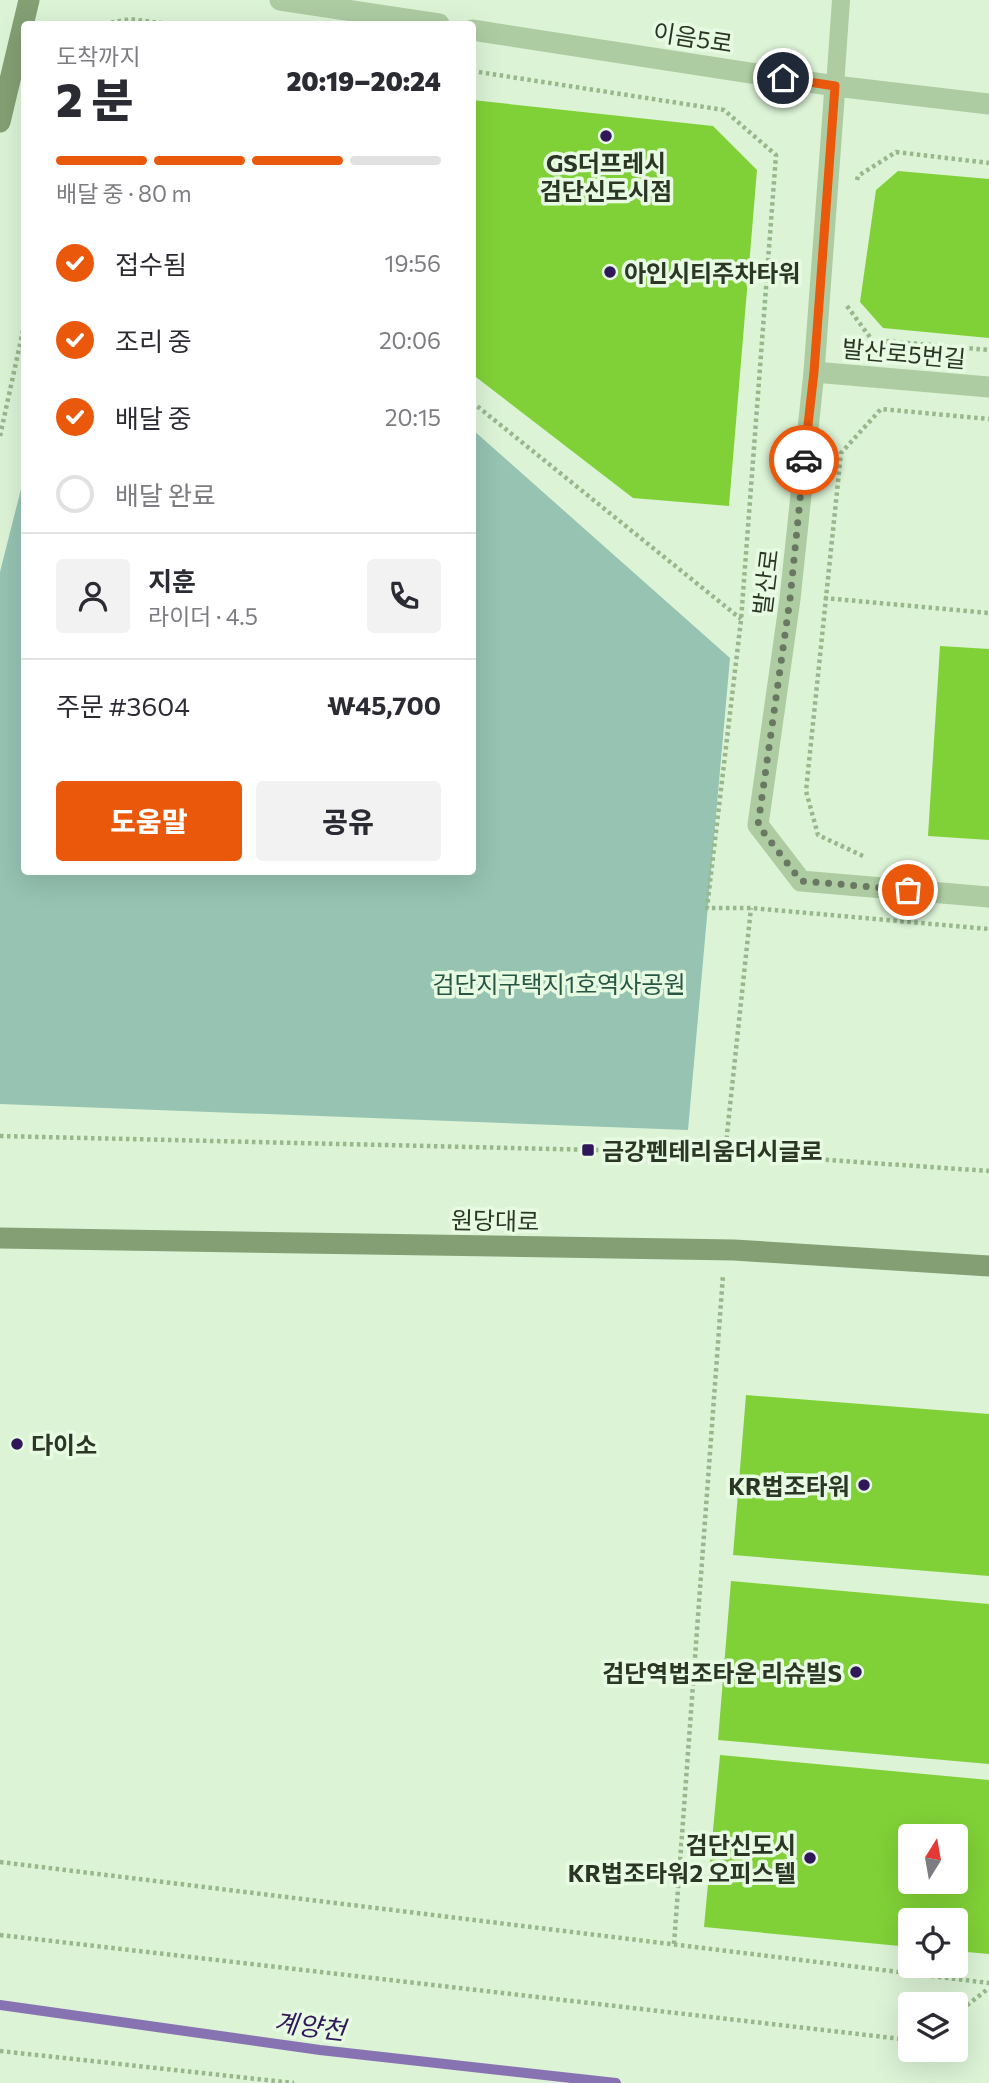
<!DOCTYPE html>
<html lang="ko">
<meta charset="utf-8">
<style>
:root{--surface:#fff;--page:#f2f2f3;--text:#2b2b33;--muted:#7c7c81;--line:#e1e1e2;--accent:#ea580c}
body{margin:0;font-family:Commissioner,"Noto Sans KR",sans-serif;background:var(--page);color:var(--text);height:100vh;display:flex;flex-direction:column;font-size:26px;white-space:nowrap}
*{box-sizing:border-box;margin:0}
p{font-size:23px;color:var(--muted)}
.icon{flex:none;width:38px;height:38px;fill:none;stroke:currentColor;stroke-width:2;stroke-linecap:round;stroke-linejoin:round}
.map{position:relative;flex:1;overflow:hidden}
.side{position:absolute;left:21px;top:21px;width:455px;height:854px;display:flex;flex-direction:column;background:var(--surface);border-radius:7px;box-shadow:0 7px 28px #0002}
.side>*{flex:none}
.needle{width:46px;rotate:11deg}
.buttons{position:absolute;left:898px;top:1824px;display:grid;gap:14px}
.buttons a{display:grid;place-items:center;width:70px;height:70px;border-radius:7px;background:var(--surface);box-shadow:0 7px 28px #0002;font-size:35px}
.pin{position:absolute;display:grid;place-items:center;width:60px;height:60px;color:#fff;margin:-30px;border:4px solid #fff;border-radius:50%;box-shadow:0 2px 7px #0007}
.courier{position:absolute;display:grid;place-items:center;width:70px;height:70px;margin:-35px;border:5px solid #ea580c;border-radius:50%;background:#fff;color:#222;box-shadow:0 2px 9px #0007}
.headline em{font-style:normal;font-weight:800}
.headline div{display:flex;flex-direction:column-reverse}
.headline{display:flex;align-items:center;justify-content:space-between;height:119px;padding:0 35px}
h1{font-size:46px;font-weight:800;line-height:52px}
.bar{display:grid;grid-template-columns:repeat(4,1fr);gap:10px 7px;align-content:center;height:84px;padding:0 35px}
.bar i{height:9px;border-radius:5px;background:var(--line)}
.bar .selected{background:var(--accent)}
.bar p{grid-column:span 4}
.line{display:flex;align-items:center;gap:18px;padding:0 35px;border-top:2px solid var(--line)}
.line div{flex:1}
.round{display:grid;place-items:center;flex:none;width:74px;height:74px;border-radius:7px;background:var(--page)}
ol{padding:0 35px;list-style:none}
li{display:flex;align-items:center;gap:21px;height:77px}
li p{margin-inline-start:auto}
li .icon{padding:7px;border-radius:50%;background:var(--accent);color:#fff;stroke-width:4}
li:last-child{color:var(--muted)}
li i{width:38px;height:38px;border:4px solid var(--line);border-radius:50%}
.action{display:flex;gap:14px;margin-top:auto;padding:14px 35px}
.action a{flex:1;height:80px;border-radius:7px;background:var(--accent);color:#fff;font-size:28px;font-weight:800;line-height:80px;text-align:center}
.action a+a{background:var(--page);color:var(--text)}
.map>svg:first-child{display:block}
.green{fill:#96c3b2}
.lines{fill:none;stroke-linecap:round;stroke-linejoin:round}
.stream{stroke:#8873b2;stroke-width:10}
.building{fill:#80d137;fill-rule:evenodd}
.path{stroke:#98b88c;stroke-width:4.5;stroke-dasharray:3.5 3.5;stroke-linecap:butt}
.lane{stroke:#adcca2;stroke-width:18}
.street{stroke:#adcca2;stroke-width:21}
.secondary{stroke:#839f73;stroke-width:21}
.done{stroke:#6a7863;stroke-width:7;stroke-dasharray:0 12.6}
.route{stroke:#ea580c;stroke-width:9}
.poi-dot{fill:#2f175a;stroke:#e7fbe3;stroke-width:2.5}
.labels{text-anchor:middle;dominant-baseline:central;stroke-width:7;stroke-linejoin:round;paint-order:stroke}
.street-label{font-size:24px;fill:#2c3625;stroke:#e7fbe3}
.poi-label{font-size:24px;font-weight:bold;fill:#2c3625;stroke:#e7fbe3;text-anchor:start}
.park-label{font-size:24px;fill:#275645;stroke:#e7fbe3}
.water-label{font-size:26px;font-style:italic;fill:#2f175a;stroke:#e7fbe3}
</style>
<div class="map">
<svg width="989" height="2083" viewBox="0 0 989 2083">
<rect width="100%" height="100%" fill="#dcf3d6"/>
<path class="green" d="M 473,430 L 730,658 L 688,1130 L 0,1104 L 0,572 L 24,477 L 24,872 L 472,872 Z"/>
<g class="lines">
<path class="stream" d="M 0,2005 L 320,2050 L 616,2083"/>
</g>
<g class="building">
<path d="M 472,100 L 713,126 L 757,170 L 729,506 L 633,498 L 472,374 Z"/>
<path d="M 898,171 L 989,179 L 989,338 L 883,328 L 860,302 L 876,190 Z"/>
<path d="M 940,646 L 989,649 L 989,840 L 928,836 Z"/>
<path d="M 746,1395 L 989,1414 L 989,1576 L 733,1555 Z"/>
<path d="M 731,1581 L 989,1604 L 989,1764 L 718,1740 Z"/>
<path d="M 720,1755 L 989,1780 L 989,1954 L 956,1951 L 956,1920 L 910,1920 L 910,1947 L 704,1927 ZM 910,1836 L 956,1836 L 956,1881 L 910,1881 Z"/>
</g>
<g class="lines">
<g class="path">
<path d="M 104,24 L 130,19 L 168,24"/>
<path d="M 472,71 L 724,110 L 776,155 L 741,620 L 707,908 L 751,908 L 989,929"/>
<path d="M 857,180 L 858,176 L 896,152 L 989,163"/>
<path d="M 847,306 L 872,340 L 989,350"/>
<path d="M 472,402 L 741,619"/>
<path d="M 0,436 L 24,326"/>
<path d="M 824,598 L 989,613"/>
<path d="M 863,856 L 818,835 L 806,791 L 841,453 L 881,409 L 989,419"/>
<path d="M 0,1136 L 725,1153 L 989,1171"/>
<path d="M 725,1153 L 751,908"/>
<path d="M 0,1862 L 989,1983"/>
<path d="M 0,1935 L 910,2040"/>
<path d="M 674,1944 L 723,1275"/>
<path d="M 956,2014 L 989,1988"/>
<path d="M 0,2051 L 294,2083"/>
</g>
<path class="lane" d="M 835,86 L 841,0"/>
<g class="street">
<path d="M 280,0 L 439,24"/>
<path d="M 472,30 L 835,86 L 989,104"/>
<path d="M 835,86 L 814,372 L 790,599 L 758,825 L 801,881 L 989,897"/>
<path d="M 814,372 L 989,387"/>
</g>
<g class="secondary">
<path d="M 0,122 L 29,0"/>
<path d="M 0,1238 L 734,1250 L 989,1266"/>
</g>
</g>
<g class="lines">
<path class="done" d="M 804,460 L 790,599 L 758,825 L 801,881 L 908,890"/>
<path class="route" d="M 783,78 L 835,86 L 814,372 L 804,460"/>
</g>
<g class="poi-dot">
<circle cx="606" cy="136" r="7"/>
<circle cx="610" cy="272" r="7"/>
<rect x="581" y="1143" width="14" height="14" rx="3.5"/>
<circle cx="17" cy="1444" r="7"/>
<circle cx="864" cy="1485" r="7"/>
<circle cx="856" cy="1672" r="7"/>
<circle cx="810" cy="1858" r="7"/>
</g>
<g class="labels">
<g class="street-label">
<text transform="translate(693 37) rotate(9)">이음5로</text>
<text transform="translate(904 353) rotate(5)">발산로5번길</text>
<text transform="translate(765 582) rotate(-83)">발산로</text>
<text transform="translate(495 1220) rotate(1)">원당대로</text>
</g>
<g class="poi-label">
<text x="606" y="162" text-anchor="middle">GS더프레시<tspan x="606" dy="28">검단신도시점</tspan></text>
<text x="624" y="272">아인시티주차타워</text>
<text x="602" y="1150">금강펜테리움더시글로</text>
<text x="31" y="1444">다이소</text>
<text x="850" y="1485" text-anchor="end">KR법조타워</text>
<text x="842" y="1672" text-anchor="end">검단역법조타운 리슈빌S</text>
<text x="796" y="1844" text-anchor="end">검단신도시<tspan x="796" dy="28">KR법조타워2 오피스텔</tspan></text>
</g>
<g class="park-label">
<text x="559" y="983">검단지구택지1호역사공원</text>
</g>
<g class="water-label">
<text transform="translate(310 2025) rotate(7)">계양천</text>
</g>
</g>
</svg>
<div class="buttons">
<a><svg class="needle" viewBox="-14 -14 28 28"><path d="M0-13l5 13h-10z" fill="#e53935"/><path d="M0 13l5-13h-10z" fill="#7c7c81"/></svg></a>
<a><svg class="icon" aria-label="locate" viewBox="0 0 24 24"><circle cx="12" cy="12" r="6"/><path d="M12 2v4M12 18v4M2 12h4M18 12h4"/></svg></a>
<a><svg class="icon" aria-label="layers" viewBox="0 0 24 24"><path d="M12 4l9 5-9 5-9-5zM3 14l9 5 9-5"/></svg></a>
</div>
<div class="pin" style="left:908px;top:890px;background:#ea580c"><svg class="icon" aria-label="bag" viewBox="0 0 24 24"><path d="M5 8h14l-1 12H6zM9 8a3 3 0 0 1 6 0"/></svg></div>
<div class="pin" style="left:783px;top:78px;background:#1f2937"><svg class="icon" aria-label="home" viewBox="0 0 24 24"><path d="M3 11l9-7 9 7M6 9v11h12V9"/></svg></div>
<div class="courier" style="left:804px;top:460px"><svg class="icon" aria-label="car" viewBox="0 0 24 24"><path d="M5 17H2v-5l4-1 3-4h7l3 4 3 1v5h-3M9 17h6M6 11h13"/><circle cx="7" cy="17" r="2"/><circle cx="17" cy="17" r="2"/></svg></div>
<section class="side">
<div class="headline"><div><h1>2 분</h1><p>도착까지</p></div><em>20:19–20:24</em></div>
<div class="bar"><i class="selected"></i><i class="selected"></i><i class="selected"></i><i></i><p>배달 중 · 80 m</p></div>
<ol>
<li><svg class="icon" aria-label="check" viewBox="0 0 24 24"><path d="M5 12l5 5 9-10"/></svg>접수됨<p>19:56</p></li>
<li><svg class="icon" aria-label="check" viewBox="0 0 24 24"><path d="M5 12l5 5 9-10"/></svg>조리 중<p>20:06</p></li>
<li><svg class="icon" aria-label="check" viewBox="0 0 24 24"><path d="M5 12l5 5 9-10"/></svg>배달 중<p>20:15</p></li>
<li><i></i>배달 완료</li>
</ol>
<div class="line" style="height:126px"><a class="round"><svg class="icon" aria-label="person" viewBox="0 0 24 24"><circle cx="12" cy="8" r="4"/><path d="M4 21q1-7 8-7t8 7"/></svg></a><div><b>지훈</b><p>라이더 · 4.5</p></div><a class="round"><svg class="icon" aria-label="phone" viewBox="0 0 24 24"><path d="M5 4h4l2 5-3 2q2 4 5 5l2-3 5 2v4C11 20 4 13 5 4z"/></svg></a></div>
<div class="line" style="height:91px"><div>주문 #3604</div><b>₩45,700</b></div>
<div class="action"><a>도움말</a><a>공유</a></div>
</section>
</div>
